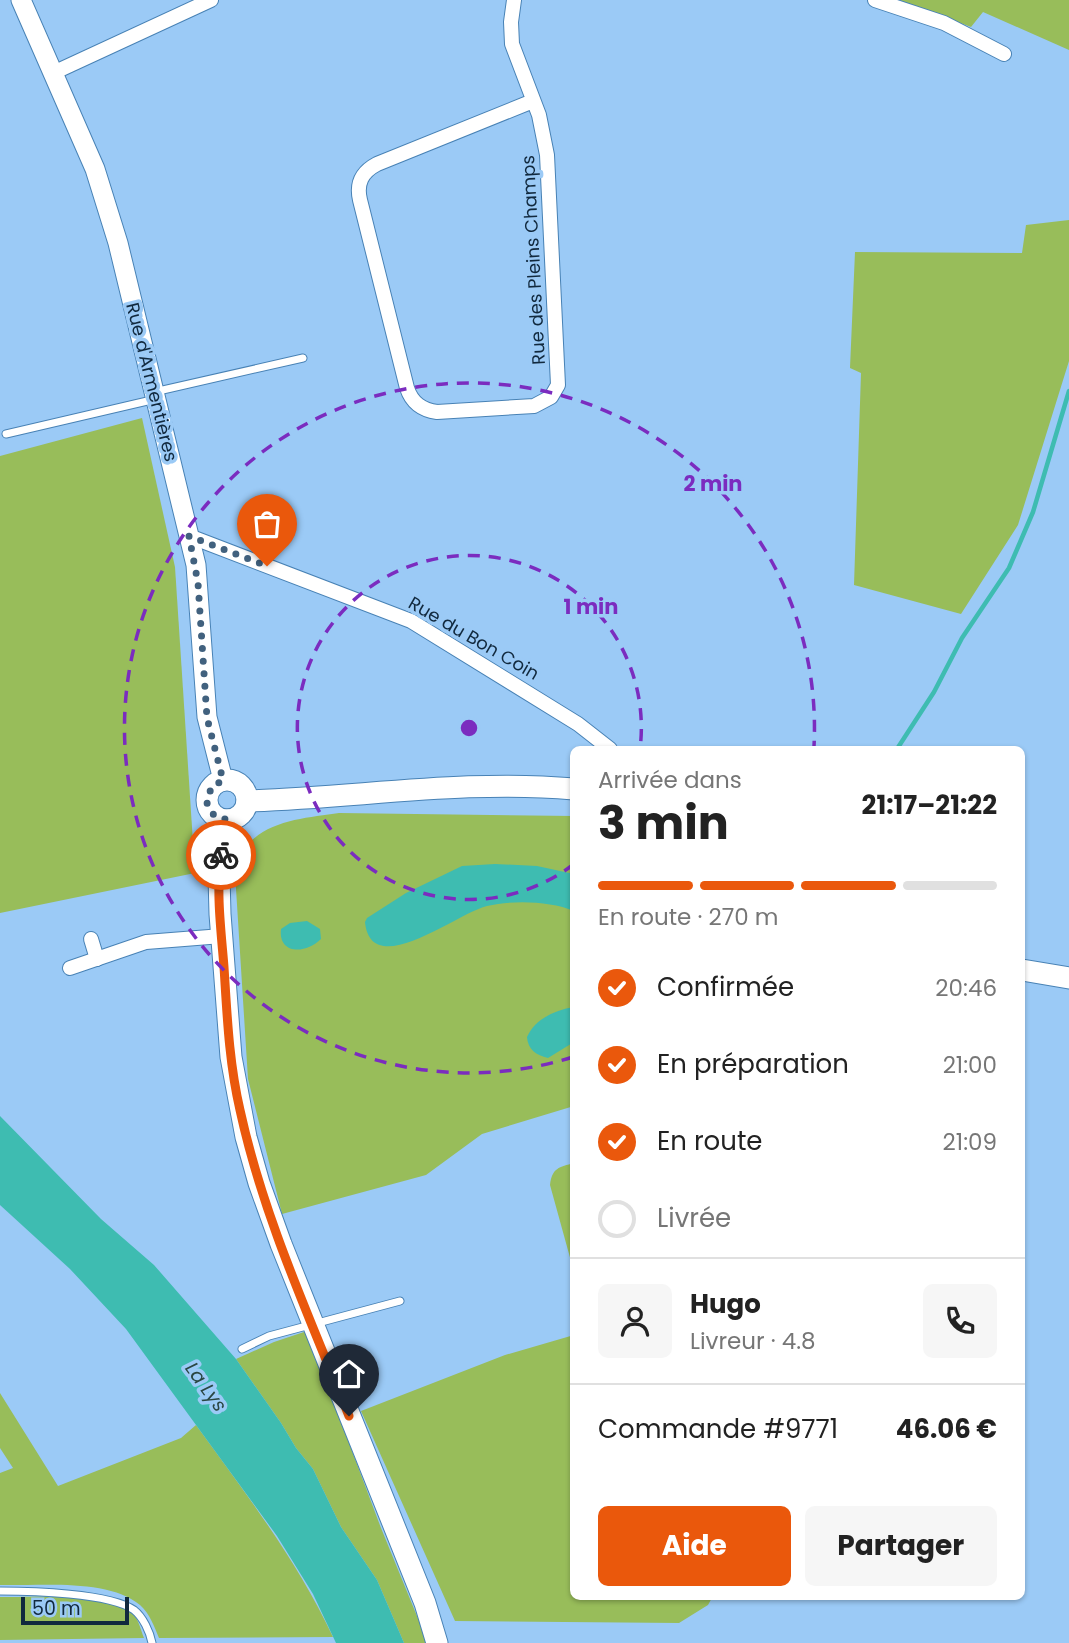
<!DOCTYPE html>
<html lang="fr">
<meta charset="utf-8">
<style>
:root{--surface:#fff;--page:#f6f6f6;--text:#222;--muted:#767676;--line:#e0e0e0;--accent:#ea580c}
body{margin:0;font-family:Poppins,sans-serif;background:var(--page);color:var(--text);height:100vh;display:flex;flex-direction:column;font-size:26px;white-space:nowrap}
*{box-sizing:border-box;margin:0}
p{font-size:23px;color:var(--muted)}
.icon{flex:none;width:38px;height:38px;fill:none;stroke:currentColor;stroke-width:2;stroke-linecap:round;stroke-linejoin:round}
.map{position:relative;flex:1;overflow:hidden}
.sheet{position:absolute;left:570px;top:746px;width:455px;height:854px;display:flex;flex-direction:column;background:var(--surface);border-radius:10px;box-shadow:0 2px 5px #0004}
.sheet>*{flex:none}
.scale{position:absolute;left:21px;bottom:18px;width:108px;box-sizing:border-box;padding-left:7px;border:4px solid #11293e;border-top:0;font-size:19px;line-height:24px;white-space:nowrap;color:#11293e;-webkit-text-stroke:5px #9bcaf6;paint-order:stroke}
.pin{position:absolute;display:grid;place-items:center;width:60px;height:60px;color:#fff;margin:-72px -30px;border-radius:50% 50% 50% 0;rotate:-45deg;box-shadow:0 0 7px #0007}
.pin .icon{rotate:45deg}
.courier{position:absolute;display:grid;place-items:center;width:70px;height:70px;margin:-35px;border:5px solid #ea580c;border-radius:50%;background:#fff;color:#222;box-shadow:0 2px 9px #0007}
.head em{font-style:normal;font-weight:700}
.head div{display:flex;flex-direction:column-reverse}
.head{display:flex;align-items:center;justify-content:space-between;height:119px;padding:0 28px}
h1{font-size:46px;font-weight:700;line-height:52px}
.bar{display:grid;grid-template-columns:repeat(4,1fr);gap:10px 7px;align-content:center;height:84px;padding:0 28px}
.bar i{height:9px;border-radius:5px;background:var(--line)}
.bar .on{background:var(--accent)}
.bar p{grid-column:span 4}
.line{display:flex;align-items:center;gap:18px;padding:0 28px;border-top:2px solid var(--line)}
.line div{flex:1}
.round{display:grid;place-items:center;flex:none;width:74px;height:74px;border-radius:10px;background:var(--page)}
ol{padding:0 28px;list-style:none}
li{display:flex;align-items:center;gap:21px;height:77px}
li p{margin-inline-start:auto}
li .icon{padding:7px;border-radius:50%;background:var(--accent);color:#fff;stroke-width:4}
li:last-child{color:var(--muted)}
li i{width:38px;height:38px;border:4px solid var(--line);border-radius:50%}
.action{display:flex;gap:14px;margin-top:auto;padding:14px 28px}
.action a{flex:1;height:80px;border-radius:10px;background:var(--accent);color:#fff;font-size:28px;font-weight:700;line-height:80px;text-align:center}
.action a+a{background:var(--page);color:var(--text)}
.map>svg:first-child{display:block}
.green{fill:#98bd5a}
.water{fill:#3ebcb1}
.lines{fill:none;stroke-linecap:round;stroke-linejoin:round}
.stream{stroke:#3ebcb1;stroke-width:4.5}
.service-casing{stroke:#4882b5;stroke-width:9}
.minor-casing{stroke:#4882b5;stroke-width:16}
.tertiary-casing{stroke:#4882b5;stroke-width:21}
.secondary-casing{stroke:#4882b5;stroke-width:23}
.service{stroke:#fff;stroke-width:7}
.minor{stroke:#fff;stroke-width:14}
.tertiary{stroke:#fff;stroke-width:19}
.secondary{stroke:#fff;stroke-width:21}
.done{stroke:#41617e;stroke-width:7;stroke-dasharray:0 12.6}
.route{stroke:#ea580c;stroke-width:9}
.ring{fill:none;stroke:#7b2cbf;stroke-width:3.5;stroke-dasharray:12 9}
.labels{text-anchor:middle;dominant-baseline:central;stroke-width:7;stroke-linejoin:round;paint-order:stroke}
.street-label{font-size:18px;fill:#11293e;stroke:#9bcaf6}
.water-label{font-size:19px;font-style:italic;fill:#2a4642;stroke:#9bcaf6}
.centre{fill:#7b2cbf;stroke:#9bcaf6;stroke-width:3.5}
.ring-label{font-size:21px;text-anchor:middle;font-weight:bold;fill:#7b2cbf;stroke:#9bcaf6;stroke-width:7;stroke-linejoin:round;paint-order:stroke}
</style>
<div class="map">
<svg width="1069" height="1643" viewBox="0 0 1069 1643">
<rect width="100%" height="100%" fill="#9bcaf6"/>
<g class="green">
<path d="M 899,0 L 1069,0 L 1069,50 L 983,12 L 971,27 Z"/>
<path d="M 1069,220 L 1069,361 L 1018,525 L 961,614 L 854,585 L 861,373 L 850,368 L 855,252 L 1022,253 L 1026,225 Z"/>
<path d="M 142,418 L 175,567 L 195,873 L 0,913 L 0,456 Z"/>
<path d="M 339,813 L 574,816 L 574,1106 L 482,1134 L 426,1175 L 282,1214 L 248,1079 L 235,873 C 238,866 239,857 243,851 C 263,820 306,818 339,813 Z"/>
<path d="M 574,1163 L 574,1272 L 550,1185 C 552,1168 559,1167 574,1163 Z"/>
<path d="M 307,1331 L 381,1528 L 428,1643 L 404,1643 L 377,1580 L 341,1527 L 313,1469 L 296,1448 L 281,1423 L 236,1359 L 274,1342 Z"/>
<path d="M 574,1335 L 574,1596 L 713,1596 L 708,1605 L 679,1623 L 455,1621 L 361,1411 L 505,1355 Z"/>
<path d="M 0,1393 L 58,1486 L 181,1438 L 196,1425 C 246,1494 297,1560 333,1637 L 159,1638 C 154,1626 150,1614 140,1605 C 109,1578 39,1586 0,1585 L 0,1473 L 13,1468 L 0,1448 Z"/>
<path d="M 0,1597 C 35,1598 99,1590 129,1610 C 138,1616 140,1628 144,1638 L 0,1640 Z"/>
</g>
<g class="water">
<path d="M 495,864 L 537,866 L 574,874 L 574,911 C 550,901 513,900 487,906 C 457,913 371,982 365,922 L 367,918 L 406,893 L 462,866 Z"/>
<path d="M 307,921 L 320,929 L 321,939 C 306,954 278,955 281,929 L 290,923 Z"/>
<path d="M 574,1007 L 574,1042 L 548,1058 C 536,1055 528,1050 527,1037 C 535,1019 555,1010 574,1007 Z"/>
<path d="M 0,1116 L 101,1219 L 154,1265 L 236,1359 L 281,1423 L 296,1448 L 313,1469 L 341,1527 L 377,1580 L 404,1643 L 336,1643 L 313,1594 L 277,1536 L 126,1329 L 70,1269 L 0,1205 Z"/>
</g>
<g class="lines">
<path class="stream" d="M 897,749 L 934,692 L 962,638 L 1009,568 L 1033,512 L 1069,391"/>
<defs>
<g id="service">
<path d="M 154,392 L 303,358"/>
<path d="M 6,434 L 156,399"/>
<path d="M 242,1349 L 269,1336 L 400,1301"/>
<path d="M 0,1591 C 30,1591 110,1593 134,1610 C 143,1617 150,1632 152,1643"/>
</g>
<g id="minor">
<path d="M 514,0 L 511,22 L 512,44 L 539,115 L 547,155 L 558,385 L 551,397 L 534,406 L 437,412 C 422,410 412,403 407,388 L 360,200 C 356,183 362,172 377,164 L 533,101"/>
<path d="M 875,0 L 944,23 L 1004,54"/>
<path d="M 53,73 L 211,0"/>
<path d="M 189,536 L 411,621 L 578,724 L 610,749"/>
<path d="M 91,939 L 97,959"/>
<path d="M 70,968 L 146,942 L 222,936"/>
</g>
<path id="tertiary" d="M 21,0 L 95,169 L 118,243 L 196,565 L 207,717 L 223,780"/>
<g id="secondary">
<circle cx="227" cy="800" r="20"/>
<path d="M 247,801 C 356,798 465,779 574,789"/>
<path d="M 227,820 L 219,876 L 220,914 L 231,1057 L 246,1137 L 259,1183 L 281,1244 L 425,1603 L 437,1643"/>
<path d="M 1022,970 L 1069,978"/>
</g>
</defs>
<use href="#service" class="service-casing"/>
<use href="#minor" class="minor-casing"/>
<use href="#tertiary" class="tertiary-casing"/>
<use href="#secondary" class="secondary-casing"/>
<use href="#service" class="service"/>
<use href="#minor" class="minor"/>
<use href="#tertiary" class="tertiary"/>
<use href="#secondary" class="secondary"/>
</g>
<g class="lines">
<path class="done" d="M 221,855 L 227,820 L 213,814 L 207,803 L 211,788 L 223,780 L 207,718 L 198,583 L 189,536 L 267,566"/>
<path class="route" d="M 221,855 C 216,892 221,930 224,967 C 227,1014 229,1063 240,1110 C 263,1216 309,1316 349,1416"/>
</g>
<g class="ring">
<path d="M574 864A172 172 0 1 1 640 749"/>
<path d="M573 1057A345 345 0 1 1 814 746"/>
</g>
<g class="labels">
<g class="street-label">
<text transform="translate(533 260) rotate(-93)">Rue des Pleins Champs</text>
<text transform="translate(152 382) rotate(76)">Rue d'Armentières</text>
<text transform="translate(474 638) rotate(30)">Rue du Bon Coin</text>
</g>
<g class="water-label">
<text transform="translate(206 1387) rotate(54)">La Lys</text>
</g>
</g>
<circle cx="469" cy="728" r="10" class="centre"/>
<g class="ring-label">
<text x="713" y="491">2 min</text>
<text x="591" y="614">1 min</text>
</g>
</svg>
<div class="scale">50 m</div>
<div class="pin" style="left:267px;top:566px;background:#ea580c"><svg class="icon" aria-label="bag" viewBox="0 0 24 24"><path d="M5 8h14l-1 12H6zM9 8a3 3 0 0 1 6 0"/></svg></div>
<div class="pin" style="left:349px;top:1416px;background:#1f2937"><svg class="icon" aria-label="home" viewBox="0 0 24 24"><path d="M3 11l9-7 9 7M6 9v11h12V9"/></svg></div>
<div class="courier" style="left:221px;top:855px"><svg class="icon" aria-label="bike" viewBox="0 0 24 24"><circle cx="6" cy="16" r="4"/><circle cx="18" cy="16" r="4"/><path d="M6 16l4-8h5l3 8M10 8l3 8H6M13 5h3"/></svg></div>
<section class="sheet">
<div class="head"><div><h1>3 min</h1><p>Arrivée dans</p></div><em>21:17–21:22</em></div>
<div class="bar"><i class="on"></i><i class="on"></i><i class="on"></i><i></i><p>En route · 270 m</p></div>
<ol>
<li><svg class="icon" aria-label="check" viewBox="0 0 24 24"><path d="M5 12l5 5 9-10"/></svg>Confirmée<p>20:46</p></li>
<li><svg class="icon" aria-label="check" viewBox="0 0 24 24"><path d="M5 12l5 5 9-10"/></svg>En préparation<p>21:00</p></li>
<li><svg class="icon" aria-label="check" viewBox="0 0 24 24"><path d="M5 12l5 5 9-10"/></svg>En route<p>21:09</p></li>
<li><i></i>Livrée</li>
</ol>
<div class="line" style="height:126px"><a class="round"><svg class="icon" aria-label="person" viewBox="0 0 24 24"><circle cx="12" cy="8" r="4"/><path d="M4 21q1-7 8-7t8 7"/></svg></a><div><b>Hugo</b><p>Livreur · 4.8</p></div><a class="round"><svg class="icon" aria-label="phone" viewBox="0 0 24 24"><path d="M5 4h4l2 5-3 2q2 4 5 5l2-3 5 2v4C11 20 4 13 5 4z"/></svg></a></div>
<div class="line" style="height:91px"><div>Commande #9771</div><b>46.06 €</b></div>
<div class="action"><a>Aide</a><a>Partager</a></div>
</section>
</div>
